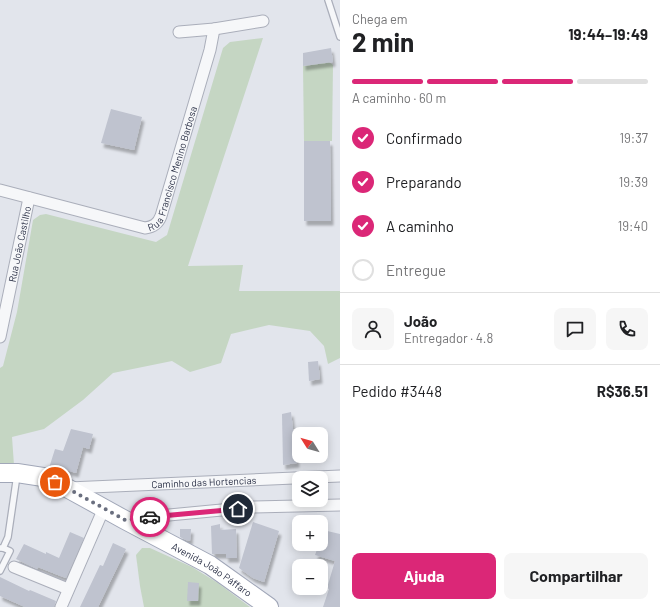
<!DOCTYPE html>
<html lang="pt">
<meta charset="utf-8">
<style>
:root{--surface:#fff;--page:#f6f6f6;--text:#202124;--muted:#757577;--line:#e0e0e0;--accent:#db2777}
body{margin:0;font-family:Barlow,sans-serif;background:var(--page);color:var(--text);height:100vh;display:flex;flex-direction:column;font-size:15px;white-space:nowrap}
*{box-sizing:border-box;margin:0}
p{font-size:13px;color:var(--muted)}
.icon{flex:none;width:22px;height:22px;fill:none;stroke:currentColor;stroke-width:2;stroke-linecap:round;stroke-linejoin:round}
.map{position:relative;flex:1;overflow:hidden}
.details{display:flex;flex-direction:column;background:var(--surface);width:320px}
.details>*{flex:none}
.needle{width:26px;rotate:307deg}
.buttons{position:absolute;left:292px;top:427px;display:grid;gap:8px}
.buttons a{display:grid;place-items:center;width:36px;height:36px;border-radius:8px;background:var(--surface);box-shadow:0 2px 10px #0003;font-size:20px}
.pin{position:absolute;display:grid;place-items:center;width:34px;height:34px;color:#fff;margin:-17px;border:2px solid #fff;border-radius:50%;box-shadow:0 1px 4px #0007}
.courier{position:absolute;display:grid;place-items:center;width:40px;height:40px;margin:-20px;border:3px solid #db2777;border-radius:50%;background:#fff;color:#222;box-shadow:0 1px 5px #0007}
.head em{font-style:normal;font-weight:700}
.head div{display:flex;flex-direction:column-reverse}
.head{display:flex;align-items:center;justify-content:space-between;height:68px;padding:0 12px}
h1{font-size:26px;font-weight:700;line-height:30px}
.bar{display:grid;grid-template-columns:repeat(4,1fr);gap:6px 4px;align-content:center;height:48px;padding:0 12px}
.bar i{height:5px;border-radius:3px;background:var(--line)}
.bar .selected{background:var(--accent)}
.bar p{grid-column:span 4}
.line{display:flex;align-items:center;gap:10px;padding:0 12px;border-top:1px solid var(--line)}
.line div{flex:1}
.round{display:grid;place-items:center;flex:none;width:42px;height:42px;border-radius:8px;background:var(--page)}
ol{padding:0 12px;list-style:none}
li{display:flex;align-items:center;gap:12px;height:44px}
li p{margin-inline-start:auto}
li .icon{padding:4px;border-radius:50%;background:var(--accent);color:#fff;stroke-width:4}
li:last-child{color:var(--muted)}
li i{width:22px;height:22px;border:2px solid var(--line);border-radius:50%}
.primary-button{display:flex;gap:8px;margin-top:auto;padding:8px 12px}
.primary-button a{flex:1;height:46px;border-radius:8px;background:var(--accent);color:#fff;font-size:16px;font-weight:700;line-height:46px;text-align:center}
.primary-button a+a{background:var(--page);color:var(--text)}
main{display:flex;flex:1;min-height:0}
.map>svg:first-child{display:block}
.green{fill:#c5d6c3}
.building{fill:#bfc3cf;filter:url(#shadow)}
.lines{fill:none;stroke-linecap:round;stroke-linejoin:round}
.service-casing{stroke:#aaaeba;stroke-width:8}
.minor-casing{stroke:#aaaeba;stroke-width:13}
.primary-casing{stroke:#a1a7b8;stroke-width:20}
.service{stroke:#f6f7f9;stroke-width:5.5}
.minor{stroke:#f6f7f9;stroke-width:11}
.primary{stroke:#fff;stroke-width:18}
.done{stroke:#6a6f7f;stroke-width:4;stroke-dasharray:0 7.2}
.route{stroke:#db2777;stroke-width:5}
.labels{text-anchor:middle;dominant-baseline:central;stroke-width:3;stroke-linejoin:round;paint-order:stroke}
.street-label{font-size:10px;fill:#292f45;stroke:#f3f4f9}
</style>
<main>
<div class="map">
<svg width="340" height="607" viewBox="0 0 340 607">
<defs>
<filter id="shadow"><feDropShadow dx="2.5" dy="4.5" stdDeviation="1" flood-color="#0004"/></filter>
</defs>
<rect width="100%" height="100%" fill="#e2e5ec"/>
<g class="green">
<path d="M 263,38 L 188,266 L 243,265 L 239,291 L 340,291 L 340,358 L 328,364 L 324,346 L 310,331 L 269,325 L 231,334 L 221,363 L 190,372 L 172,361 L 113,373 L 83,400 L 44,429 L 12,437 L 14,465 L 0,466 L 0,368 L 3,366 L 17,312 L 33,220 L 40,215 L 46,214 L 156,242 L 167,235 L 223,48 L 230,42 Z"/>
<path d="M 329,62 L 333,65 L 332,141 L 304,141 L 303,66 Z"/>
<path d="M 142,548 L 150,548 L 192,567 L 218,583 L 250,607 L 144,607 L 140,586 L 136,555 Z"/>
</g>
<g class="building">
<path d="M 331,48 L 333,62 L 303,66 L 303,53 Z"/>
<path d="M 111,109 L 142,117 L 134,150 L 101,143 Z"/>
<path d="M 304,141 L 330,141 L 331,221 L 304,221 Z"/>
<path d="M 318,361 L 320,379 L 309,381 L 308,362 Z"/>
<path d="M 291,412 L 297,463 L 283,465 L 282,414 Z"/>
<path d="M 71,429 L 93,434 L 89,449 L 83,447 L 76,473 L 60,468 L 59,471 L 49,468 L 55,449 L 63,451 Z"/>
<path d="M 253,522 L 279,531 L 264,582 L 253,578 L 239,568 Z"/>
<path d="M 220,524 L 220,530 L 236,529 L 237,558 L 226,558 L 226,554 L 212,554 L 211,526 Z"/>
<path d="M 180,529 L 191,529 L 190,541 L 186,540 L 180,537 Z"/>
<path d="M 323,530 L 340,534 L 340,607 L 323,607 L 329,589 L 327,588 L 335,561 L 315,555 L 319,544 L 321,544 L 321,537 Z"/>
<path d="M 70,532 L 84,538 L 66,578 L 58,575 L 38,567 L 37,569 L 16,559 L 24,544 L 46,554 L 46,552 L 59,558 Z"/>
<path d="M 113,543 L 126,549 L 98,607 L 80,607 L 100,565 L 103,566 Z"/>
<path d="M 0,577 L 29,591 L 30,590 L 56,601 L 54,607 L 25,607 L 0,596 Z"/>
<path d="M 188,582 L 199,583 L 198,601 L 187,601 Z"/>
</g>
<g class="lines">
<defs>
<g id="service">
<path d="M 328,0 L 340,37"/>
<path d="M 0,548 L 3,548 L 8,537 L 17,475"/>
<path d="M 0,571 L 10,551 L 3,548"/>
</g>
<g id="minor">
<path d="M 179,32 L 214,29 L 263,21"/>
<path id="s1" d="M 0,190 L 145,228 C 153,227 158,224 161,216 L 210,50 L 214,29"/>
<path id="s2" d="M 0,337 L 29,198"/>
<path id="s3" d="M 69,488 L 340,476"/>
<path d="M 127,519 L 253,507 L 340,505"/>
<path d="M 14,567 L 68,589"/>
<path d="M 61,607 L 104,508"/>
</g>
<g id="primary">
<path id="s4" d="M 0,473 L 17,473 L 43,477 L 67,488 L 125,520 L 210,565 L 269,607"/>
</g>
</defs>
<use href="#service" class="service-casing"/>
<use href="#minor" class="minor-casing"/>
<use href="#primary" class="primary-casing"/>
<use href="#service" class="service"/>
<use href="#minor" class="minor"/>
<use href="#primary" class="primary"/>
</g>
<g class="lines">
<path class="done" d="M 55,482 L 67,488 L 125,520 L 150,517"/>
<path class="route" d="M 150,517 L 238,509"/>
</g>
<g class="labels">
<g class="street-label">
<text stroke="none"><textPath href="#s1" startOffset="219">Rua Francisco Menino Barbosa</textPath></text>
<text stroke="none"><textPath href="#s2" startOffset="95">Rua João Castilho</textPath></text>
<text stroke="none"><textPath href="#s3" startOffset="135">Caminho das Hortencias</textPath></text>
<text stroke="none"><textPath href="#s4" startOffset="236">Avenida João Páffaro</textPath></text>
</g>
</g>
</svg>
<div class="buttons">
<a><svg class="needle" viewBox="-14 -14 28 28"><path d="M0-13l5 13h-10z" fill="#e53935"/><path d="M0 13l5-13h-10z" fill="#757577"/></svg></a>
<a><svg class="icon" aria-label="layers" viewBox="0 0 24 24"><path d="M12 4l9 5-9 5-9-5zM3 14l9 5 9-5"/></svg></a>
<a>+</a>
<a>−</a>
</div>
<div class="pin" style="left:55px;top:482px;background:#ea580c"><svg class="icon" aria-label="bag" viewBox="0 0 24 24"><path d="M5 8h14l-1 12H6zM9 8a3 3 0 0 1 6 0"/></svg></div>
<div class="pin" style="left:238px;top:509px;background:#1f2937"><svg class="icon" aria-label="home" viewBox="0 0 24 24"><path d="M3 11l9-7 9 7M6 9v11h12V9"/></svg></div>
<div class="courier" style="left:150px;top:517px"><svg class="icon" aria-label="car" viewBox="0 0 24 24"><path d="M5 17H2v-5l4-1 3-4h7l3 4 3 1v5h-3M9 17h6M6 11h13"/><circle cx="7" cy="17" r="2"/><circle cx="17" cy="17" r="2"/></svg></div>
</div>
<section class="details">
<div class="head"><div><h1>2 min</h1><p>Chega em</p></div><em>19:44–19:49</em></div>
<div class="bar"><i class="selected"></i><i class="selected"></i><i class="selected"></i><i></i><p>A caminho · 60 m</p></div>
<ol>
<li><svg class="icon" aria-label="check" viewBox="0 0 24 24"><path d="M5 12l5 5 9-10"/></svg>Confirmado<p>19:37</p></li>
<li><svg class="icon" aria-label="check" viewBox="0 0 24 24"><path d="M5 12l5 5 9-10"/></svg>Preparando<p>19:39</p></li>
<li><svg class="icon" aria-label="check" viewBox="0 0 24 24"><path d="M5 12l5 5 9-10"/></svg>A caminho<p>19:40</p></li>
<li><i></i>Entregue</li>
</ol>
<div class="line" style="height:72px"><a class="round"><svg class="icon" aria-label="person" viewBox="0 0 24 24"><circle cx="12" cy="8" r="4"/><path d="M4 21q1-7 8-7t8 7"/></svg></a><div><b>João</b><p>Entregador · 4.8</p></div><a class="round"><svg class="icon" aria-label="chat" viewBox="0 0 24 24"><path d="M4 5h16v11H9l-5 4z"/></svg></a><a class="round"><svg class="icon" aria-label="phone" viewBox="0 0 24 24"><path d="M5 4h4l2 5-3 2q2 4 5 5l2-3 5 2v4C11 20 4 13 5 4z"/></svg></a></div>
<div class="line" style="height:52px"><div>Pedido #3448</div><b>R$36.51</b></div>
<div class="primary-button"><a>Ajuda</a><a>Compartilhar</a></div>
</section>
</main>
